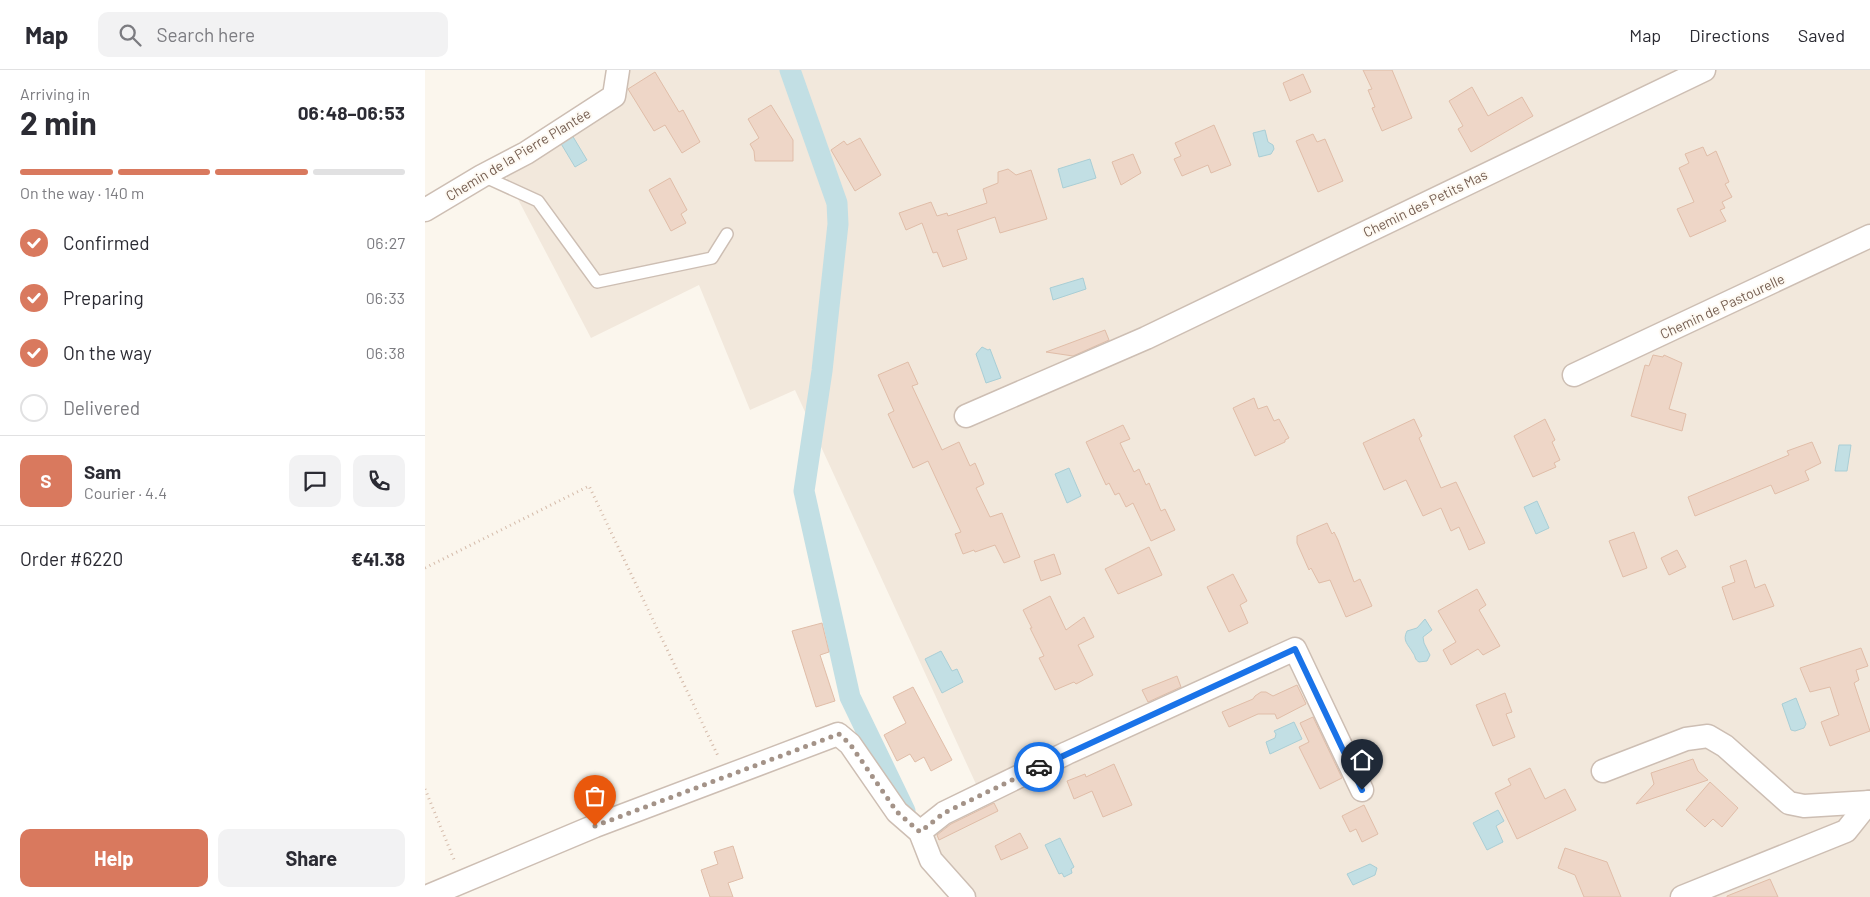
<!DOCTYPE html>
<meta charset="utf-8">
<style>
:root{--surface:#fff;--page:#f2f2f3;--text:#2b2b33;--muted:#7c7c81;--line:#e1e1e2;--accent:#d9795e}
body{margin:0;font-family:Barlow,sans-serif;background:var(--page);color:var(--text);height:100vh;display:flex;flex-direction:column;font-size:19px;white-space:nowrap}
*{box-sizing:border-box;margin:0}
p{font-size:16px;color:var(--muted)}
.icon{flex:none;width:28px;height:28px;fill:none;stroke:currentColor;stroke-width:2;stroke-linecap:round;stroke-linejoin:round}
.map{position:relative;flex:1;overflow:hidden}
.details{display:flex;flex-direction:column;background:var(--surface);width:425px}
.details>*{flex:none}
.pin{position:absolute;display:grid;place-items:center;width:42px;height:42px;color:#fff;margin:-51px -21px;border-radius:50% 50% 50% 0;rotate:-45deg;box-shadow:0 0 5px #0007}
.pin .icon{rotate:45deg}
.courier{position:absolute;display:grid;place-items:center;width:50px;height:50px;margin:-25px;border:4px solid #1a73e8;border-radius:50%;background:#fff;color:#222;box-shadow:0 1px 6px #0007}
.overview em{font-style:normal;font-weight:700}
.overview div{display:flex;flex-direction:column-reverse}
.overview{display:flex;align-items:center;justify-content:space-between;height:85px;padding:0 20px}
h1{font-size:32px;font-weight:700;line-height:38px}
.bar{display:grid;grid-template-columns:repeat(4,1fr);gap:8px 5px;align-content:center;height:60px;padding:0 20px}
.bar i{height:6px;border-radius:4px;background:var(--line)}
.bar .selected{background:var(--accent)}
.bar p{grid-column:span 4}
.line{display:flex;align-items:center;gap:12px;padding:0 20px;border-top:1px solid var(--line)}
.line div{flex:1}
.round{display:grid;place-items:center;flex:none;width:52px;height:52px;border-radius:10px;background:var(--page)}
ol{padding:0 20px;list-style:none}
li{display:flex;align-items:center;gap:15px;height:55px}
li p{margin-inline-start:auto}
li .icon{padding:5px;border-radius:50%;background:var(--accent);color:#fff;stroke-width:4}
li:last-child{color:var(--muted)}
li i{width:28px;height:28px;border:2px solid var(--line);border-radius:50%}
.cta{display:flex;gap:10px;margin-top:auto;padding:10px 20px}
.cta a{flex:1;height:58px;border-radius:10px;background:var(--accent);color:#fff;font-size:20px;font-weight:700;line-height:58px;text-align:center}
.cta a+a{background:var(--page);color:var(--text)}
header{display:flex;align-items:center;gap:30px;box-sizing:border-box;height:70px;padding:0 25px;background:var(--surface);border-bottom:1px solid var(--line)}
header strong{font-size:24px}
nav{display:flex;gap:28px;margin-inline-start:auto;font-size:18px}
.search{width:350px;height:45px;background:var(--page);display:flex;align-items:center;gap:12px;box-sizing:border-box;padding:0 18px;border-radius:10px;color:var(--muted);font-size:19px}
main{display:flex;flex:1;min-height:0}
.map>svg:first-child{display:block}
.residential{fill:#f2e8dc}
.water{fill:#c2dfe4;stroke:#a9ced5}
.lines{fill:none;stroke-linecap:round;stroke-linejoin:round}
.canal{stroke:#c2dfe4;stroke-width:21}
.building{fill:#eed6c7;stroke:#e0bda8}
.service-casing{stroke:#cdbeb3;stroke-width:14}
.minor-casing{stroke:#cdbeb3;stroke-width:25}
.path{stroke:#d4baa9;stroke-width:3;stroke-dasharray:1 4;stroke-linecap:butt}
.service{stroke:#fff;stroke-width:11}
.minor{stroke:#fff;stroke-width:22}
.done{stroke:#a49388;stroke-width:5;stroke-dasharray:0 9}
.route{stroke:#1a73e8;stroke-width:6}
.labels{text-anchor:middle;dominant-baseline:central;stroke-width:4;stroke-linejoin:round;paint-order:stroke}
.street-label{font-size:14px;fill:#755e51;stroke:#fefaf3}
</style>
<header>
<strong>Map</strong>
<div class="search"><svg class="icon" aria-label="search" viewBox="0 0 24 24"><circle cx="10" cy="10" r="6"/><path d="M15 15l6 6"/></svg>Search here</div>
<nav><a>Map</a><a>Directions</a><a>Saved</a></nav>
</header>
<main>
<section class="details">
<div class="overview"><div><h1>2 min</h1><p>Arriving in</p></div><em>06:48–06:53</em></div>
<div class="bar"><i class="selected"></i><i class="selected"></i><i class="selected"></i><i></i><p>On the way · 140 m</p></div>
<ol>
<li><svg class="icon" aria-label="check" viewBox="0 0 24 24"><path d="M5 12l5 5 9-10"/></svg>Confirmed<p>06:27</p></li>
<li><svg class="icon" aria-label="check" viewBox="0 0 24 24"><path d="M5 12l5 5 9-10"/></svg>Preparing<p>06:33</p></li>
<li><svg class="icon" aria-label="check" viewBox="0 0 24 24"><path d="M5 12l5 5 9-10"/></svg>On the way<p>06:38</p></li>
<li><i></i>Delivered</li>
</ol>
<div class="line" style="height:90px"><b class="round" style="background:var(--accent);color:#fff">S</b><div><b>Sam</b><p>Courier · 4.4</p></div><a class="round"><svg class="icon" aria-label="chat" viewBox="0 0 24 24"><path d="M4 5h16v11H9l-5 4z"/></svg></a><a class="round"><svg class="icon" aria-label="phone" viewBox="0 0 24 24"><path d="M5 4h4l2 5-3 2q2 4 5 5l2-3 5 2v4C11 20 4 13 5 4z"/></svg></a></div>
<div class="line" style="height:65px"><div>Order #6220</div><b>€41.38</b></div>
<div class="cta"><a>Help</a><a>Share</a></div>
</section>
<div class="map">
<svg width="1445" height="827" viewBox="0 0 1445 827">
<rect width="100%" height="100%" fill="#fbf6ed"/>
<path class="residential" d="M 187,0 L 1445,0 L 1445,827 L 539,827 L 495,762 L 556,725 L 370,320 L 325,340 L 274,215 L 166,268 L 75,95 L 193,14 Z"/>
<g class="water">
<path d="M 840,60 L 843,72 L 848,75 L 849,79 L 846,84 L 834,87 L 828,63 Z"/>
<path d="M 147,65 L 162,90 L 150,97 L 135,72 Z"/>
<path d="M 665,89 L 671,108 L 638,118 L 633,99 Z"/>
<path d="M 658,208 L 661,219 L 628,230 L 625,218 Z"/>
<path d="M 557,277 L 563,280 L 565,279 L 576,308 L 561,313 L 551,284 Z"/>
<path d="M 1414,375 L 1426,375 L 1422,401 L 1410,401 Z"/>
<path d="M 644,398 L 656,426 L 642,433 L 630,404 Z"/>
<path d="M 1112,431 L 1124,458 L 1111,464 L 1099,437 Z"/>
<path d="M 1000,549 L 1007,560 L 998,567 L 999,573 L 1005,585 L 1002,591 L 994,592 C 989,589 991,587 988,583 C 983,574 977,571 982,561 L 992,558 Z"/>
<path d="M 516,581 L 527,601 L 532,599 L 538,612 L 517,623 L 500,589 Z"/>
<path d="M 1371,628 L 1381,654 L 1379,658 L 1370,661 L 1366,660 L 1357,634 Z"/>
<path d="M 869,652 L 877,669 L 845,684 L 841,672 L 850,668 L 851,664 L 849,661 Z"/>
<path d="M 1073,740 L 1079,751 L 1071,756 L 1078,772 L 1062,780 L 1048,753 Z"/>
<path d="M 635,768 L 649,797 L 646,799 L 647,803 L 639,807 L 637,803 L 634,804 L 620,775 Z"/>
<path d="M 945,794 L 952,798 L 950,805 L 928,815 L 922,804 Z"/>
</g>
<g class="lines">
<path class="canal" d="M 365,0 L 412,133 L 413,154 L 397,301 L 379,421 L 425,627 L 480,741"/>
</g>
<g class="building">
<path d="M 938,0 L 967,0 L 987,48 L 957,61 L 947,38 L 950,37 L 943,20 L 947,19 Z"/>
<path d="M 230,2 L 254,42 L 258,40 L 275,72 L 257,83 L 240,55 L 229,61 L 203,19 Z"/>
<path d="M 878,4 L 886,22 L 865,31 L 858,13 Z"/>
<path d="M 1047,17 L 1063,46 L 1097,27 L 1108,46 L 1046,82 L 1033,59 L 1038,56 L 1024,31 Z"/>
<path d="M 346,35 L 368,70 L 368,91 L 330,91 L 329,81 L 325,74 L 334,68 L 323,49 Z"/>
<path d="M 789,55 L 806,95 L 786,103 L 783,95 L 757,106 L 749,89 L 756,86 L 750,73 Z"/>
<path d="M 888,64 L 892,72 L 900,69 L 918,111 L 893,122 L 871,71 Z"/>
<path d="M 435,68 L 456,105 L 430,121 L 406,80 L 419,71 L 422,75 Z"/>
<path d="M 1278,77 L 1282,86 L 1291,81 L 1304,112 L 1300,114 L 1307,127 L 1297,132 L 1300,138 L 1295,140 L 1301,151 L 1265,167 L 1252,139 L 1269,132 L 1254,98 L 1264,93 L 1260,84 Z"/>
<path d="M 708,84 L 716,103 L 696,115 L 687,92 Z"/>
<path d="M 583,99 L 591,105 L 606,100 L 622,149 L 575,163 L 570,147 L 532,160 L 542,189 L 518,197 L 512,182 L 508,183 L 497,153 L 481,160 L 474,143 L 506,132 L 512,146 L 522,143 L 523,146 L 562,133 L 558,119 L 573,113 L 573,102 Z"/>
<path d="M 245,108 L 262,140 L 256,144 L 261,153 L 246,161 L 224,120 Z"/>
<path d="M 680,260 L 684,270 L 648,286 L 621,282 Z"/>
<path d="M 1228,285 L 1238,287 L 1239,285 L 1257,293 L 1244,339 L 1261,344 L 1257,361 L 1206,346 L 1220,295 L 1224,296 Z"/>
<path d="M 483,292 L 493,314 L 487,316 L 517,380 L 534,372 L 545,396 L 550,393 L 559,414 L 551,418 L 565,447 L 577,443 L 595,487 L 579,493 L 570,475 L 550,482 L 549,480 L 538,484 L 530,464 L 536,462 L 503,391 L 488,398 L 463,344 L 469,341 L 453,305 Z"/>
<path d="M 829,328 L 833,339 L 842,336 L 849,351 L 854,349 L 864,368 L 860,370 L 860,372 L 830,386 L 808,338 Z"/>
<path d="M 989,349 L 997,366 L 994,368 L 1016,418 L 1031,412 L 1060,473 L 1044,480 L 1034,457 L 1026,461 L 1016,438 L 998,446 L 981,410 L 959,420 L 938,373 Z"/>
<path d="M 1120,349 L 1130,370 L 1127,372 L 1135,390 L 1129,393 L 1131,397 L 1108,407 L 1089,366 Z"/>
<path d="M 698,355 L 705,369 L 695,373 L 709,402 L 714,399 L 721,415 L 724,413 L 736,441 L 740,439 L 750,460 L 726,471 L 708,433 L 701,437 L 694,423 L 690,425 L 684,413 L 681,415 L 661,372 Z"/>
<path d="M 1387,372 L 1396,393 L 1380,401 L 1384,410 L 1350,424 L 1346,415 L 1270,446 L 1263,427 L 1364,385 L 1362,381 Z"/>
<path d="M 902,453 L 907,464 L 909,462 L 913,470 L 929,512 L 935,509 L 947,536 L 921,547 L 905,510 L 894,513 L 886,498 L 884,500 L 872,473 L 872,466 Z"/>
<path d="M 1209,462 L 1222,498 L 1198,507 L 1184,471 Z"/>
<path d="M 724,477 L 737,505 L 693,524 L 680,499 Z"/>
<path d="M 1252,480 L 1261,497 L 1244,505 L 1236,488 Z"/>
<path d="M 629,484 L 636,504 L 616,511 L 609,491 Z"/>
<path d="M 1321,490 L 1330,518 L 1340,514 L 1349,536 L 1308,550 L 1297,517 L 1310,512 L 1305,496 Z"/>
<path d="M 808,504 L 822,531 L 815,535 L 823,553 L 804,562 L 782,517 Z"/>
<path d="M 1052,519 L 1061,535 L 1054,540 L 1075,576 L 1058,585 L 1053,579 L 1026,595 L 1018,580 L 1031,572 L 1013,541 Z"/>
<path d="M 625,526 L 641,560 L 659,547 L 669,567 L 653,575 L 668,605 L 651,614 L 649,612 L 630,620 L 614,588 L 619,586 L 605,558 L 607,558 L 598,540 Z"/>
<path d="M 397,553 L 404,582 L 395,585 L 410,631 L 391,637 L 367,561 Z"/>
<path d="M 1436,578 L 1443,596 L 1431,600 L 1434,610 L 1429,613 L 1445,661 L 1405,676 L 1396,652 L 1414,645 L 1405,617 L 1385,622 L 1375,598 Z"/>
<path d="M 752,606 L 756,617 L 723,632 L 717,620 Z"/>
<path d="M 872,615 L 881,634 L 852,649 L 850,644 L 833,644 L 804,657 L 797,642 L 828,629 L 830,626 L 836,622 L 841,622 L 848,626 Z"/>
<path d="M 488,617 L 527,690 L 506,701 L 499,687 L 490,692 L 485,684 L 472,691 L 459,665 L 481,653 L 468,627 Z"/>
<path d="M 1080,623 L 1087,642 L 1081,644 L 1090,667 L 1068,676 L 1051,635 Z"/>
<path d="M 888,647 L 917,708 L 895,719 L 874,677 L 884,672 L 875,653 Z"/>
<path d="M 1268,689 L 1273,701 L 1283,710 L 1211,734 L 1229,714 L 1226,703 Z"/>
<path d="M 689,694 L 707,735 L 678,747 L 667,721 L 649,729 L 642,711 L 660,704 L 661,707 Z"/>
<path d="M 1105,698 L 1120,729 L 1140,719 L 1151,740 L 1092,769 L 1070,723 L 1086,715 L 1083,709 Z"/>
<path d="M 1285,712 L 1313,738 L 1297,757 L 1288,749 L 1280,757 L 1261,740 Z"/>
<path d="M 569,733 L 573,741 L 514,770 L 512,765 L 526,754 Z"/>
<path d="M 939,735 L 953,764 L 937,772 L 931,759 L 925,762 L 917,746 Z"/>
<path d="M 595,763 L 603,778 L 576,790 L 570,776 Z"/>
<path d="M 308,776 L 318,808 L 303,813 L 308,827 L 285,827 L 276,800 L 293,794 L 289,782 Z"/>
<path d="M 1140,778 L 1182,792 L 1196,827 L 1159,827 L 1150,805 L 1133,798 Z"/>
<path d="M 1345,809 L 1353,827 L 1302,827 L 1302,826 Z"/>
</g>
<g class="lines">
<defs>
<path id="service" d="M 58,106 L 113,131 L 172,212 L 287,188 L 302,164"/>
<g id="minor">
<path d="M 0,140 L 57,106 L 101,83 L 189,26 L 193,0"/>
<path d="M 1149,305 L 1445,166"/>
<path d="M 541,346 L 721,268 L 1279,0"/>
<path d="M 1178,701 L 1261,669 L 1283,666 L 1300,676 L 1364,733 L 1379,736 L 1445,732"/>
<path d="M 495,762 L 519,743 L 642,683 L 870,579 L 937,720"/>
<path d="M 1,827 L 170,756 L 413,664 L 425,674 L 472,742 L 495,762 L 506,790 L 539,827"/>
<path d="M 1257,827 L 1421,761 L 1444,732"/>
</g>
</defs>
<use href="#service" class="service-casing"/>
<use href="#minor" class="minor-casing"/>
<g class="path">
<path d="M 0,498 L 164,416 L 294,688"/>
<path d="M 0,719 L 30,792"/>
</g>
<use href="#service" class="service"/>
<use href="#minor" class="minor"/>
</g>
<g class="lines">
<path class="done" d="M 170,756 L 414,664 L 425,674 L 472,742 L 495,762 L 519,743 L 614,697"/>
<path class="route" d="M 614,697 L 870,579 L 937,720"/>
</g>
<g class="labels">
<g class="street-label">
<text transform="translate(93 84) rotate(-31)">Chemin de la Pierre Plantée</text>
<text transform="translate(1000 133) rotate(-26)">Chemin des Petits Mas</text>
<text transform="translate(1297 236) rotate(-25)">Chemin de Pastourelle</text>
</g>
</g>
</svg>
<div class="pin" style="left:170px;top:756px;background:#ea580c"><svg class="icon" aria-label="bag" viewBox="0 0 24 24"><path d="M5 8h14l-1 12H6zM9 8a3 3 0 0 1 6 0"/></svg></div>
<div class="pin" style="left:937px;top:720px;background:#1f2937"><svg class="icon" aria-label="home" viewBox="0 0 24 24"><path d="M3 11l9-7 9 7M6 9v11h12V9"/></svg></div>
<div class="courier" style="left:614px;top:697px"><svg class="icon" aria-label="car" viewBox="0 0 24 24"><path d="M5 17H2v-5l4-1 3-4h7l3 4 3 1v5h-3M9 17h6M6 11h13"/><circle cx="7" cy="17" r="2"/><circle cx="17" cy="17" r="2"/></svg></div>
</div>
</main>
